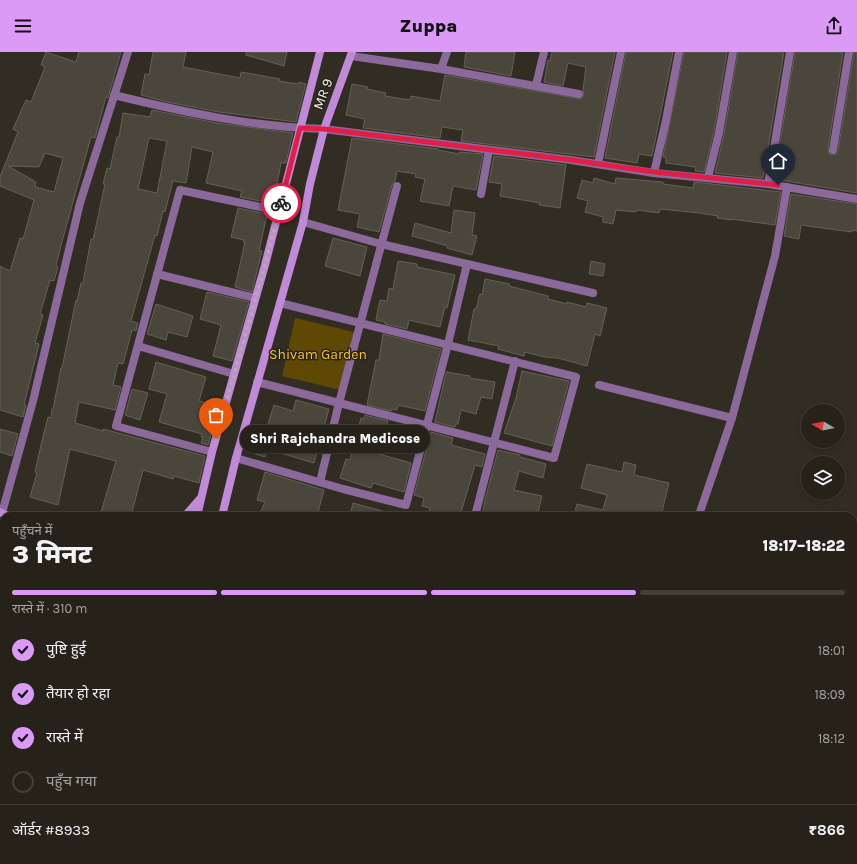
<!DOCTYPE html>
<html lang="hi">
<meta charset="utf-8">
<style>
:root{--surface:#26221a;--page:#2e2a23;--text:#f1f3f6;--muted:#a4a4a2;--line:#423f39;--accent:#da9af6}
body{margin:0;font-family:Karla,"Noto Sans Devanagari",sans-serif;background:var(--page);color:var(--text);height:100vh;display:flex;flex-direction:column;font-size:15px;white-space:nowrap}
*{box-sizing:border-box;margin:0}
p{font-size:13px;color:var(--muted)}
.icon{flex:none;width:22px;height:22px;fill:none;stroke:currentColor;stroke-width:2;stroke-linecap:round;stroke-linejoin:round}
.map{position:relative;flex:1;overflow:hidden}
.sheet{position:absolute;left:0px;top:460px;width:857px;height:352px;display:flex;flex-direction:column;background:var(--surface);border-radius:12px 12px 0 0;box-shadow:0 2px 6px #0003,0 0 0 1px var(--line)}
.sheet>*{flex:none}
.needle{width:26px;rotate:279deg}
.tools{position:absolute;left:801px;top:352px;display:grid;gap:8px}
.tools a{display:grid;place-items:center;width:44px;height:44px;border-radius:50%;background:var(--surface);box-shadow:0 2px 6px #0003,0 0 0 1px var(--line);font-size:20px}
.pin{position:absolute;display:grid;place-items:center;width:34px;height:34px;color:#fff;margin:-41px -17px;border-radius:50% 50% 50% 0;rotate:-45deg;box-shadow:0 0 4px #0007}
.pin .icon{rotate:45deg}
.courier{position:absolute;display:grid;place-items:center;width:40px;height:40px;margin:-20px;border:3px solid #e11d48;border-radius:50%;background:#fff;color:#222;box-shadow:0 1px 5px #0007}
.bubble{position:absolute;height:28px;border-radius:14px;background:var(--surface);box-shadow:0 2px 6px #0003,0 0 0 1px var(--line);font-size:13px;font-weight:800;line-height:28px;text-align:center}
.overview em{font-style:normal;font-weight:800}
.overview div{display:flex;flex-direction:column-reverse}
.overview{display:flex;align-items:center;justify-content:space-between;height:68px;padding:0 12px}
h1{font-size:26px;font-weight:800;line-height:30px}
.bar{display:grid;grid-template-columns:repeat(4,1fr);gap:6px 4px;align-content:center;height:48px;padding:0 12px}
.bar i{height:5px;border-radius:3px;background:var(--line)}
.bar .current{background:var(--accent)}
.bar p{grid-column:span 4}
.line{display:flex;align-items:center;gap:10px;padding:0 12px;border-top:1px solid var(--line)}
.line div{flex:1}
ol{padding:0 12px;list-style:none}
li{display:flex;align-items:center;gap:12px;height:44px}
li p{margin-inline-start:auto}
li .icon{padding:4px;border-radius:50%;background:var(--accent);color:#111;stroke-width:4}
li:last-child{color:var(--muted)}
li i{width:22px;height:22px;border:2px solid var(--line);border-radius:50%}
header{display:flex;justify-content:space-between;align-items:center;height:52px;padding:0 12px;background:var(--accent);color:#111;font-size:18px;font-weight:800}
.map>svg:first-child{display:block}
.green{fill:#5f4804}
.building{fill:#4a463b;stroke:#666156;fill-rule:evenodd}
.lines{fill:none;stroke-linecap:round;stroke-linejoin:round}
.lane{stroke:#8c699b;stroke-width:7}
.street{stroke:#8c699b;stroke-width:8}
.secondary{stroke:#c18ad9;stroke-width:8}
.done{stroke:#b2afa7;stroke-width:4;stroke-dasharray:0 7.2}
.route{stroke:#e11d48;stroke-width:5}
.labels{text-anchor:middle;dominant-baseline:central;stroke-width:3;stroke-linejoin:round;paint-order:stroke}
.street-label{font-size:14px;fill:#f7f5ee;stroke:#28231a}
.park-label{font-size:14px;fill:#f7c43a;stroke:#28231a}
</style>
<header><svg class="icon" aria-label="menu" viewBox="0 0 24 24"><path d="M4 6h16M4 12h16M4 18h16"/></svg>Zuppa<svg class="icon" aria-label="share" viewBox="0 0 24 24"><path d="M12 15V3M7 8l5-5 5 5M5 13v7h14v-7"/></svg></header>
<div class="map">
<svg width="857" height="812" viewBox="0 0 857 812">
<rect width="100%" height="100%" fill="#322d23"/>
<path class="green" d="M 295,266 L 354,280 L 341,338 L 282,324 Z"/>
<g class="building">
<path d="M 46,0 L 76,10 L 79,0 L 121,0 L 108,46 L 106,45 L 95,86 L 91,85 L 60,197 L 56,214 L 58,215 L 54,229 L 50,228 L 40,262 L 43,263 L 35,291 L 39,292 L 24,353 L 26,353 L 23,365 L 0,358 L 0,214 L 10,219 L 20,186 L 23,187 L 34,148 L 0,134 L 0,125 L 18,80 L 13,77 L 26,48 L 31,50 L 45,15 L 41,13 ZM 45,101 L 63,106 L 54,140 L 35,135 L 36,130 L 8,114 L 39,115 Z"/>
<path d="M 153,0 L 186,0 L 183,15 L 240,26 L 241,20 L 280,27 L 279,29 L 298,32 L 299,30 L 306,32 L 296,70 L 219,60 L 167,50 L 141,43 L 145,22 L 149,23 Z"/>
<path d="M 246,0 L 287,0 L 284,14 L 246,3 Z"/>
<path d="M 466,0 L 515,0 L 511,24 L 464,15 Z"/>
<path d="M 552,0 L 615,0 L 594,105 L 461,89 L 463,78 L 442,75 L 440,86 L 363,76 L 365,67 L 346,63 L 352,32 L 368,35 L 367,37 L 386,41 L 385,44 L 410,48 L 411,44 L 440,49 L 445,23 L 581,47 L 584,43 L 583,38 L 586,15 L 568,11 L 563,34 L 544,30 L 548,8 L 550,9 Z"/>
<path d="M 626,0 L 673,0 L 652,104 L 639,102 L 637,111 L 605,106 Z"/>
<path d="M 684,0 L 727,0 L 714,80 L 704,120 L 695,119 L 696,115 L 666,111 L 666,105 L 663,105 Z"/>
<path d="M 738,0 L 784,0 L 763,126 L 715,121 L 724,82 Z"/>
<path d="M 795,0 L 843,0 L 828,97 L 829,102 L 833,103 L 837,102 L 838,99 L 854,0 L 857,0 L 857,141 L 774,127 Z"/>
<path d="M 152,58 L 217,71 L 293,81 L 286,111 L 281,111 L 274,147 L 271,147 L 270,151 L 240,145 L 242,139 L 206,131 L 213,100 L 192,95 L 186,131 L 173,129 L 165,160 L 163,159 L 157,184 L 155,183 L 131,269 L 138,271 L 136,279 L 132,278 L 123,312 L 118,311 L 113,333 L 121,335 L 115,358 L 79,350 L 75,371 L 103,379 L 103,377 L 205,404 L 199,431 L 174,424 L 173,427 L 143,418 L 131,464 L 100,464 L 116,409 L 70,397 L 58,453 L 30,445 L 37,421 L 35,420 L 41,393 L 48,365 L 51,366 L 52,357 L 53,357 L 61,316 L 62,316 L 76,248 L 77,249 L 81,231 L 83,231 L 91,187 L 93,188 L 105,132 L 103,132 L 107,116 L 110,117 L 117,85 L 119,85 L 123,61 L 150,65 ZM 149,86 L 167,89 L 157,141 L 138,137 Z"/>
<path d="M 352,86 L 438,97 L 438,98 L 459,102 L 459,100 L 483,102 L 476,138 L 453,134 L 449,154 L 420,149 L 425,127 L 415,125 L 416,122 L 397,119 L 395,129 L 392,133 L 379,180 L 357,175 L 360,162 L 338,158 Z"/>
<path d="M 494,104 L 566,113 L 560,156 L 539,153 L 540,151 L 500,144 L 502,132 L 489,130 Z"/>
<path d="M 594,126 L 615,132 L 616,126 L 663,130 L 663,132 L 693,136 L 694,130 L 781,140 L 775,173 L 732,167 L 732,168 L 717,166 L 718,164 L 700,161 L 660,157 L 659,161 L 637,158 L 636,160 L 616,158 L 613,172 L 603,170 L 603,165 L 585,160 L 588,149 L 577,146 L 582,128 L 593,131 Z"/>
<path d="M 791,142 L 857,152 L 857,179 L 852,178 L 852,180 L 801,173 L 799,187 L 784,184 Z"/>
<path d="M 238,156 L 267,162 L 259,199 L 262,199 L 252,240 L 235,235 L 245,190 L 243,190 L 244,188 L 231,185 Z"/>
<path d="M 454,158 L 475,161 L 472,183 L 477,184 L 472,203 L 447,196 L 448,194 L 412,184 L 415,171 L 451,181 Z"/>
<path d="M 333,186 L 367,195 L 360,224 L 325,214 Z"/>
<path d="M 398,209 L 417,212 L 417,215 L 455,223 L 447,256 L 445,255 L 440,275 L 409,268 L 407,277 L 385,272 L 385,270 L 376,268 L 380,248 L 387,249 L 389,236 L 393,237 Z"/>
<path d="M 591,209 L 605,212 L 603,224 L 589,222 Z"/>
<path d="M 485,227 L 510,232 L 509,234 L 548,244 L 548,247 L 567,252 L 567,250 L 586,255 L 587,251 L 607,256 L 600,284 L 595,282 L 587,314 L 558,306 L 544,305 L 525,300 L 524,304 L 498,297 L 499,294 L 468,288 L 474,257 L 476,257 L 480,242 L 482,243 Z"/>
<path d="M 207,240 L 249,250 L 232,309 L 213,304 L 221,273 L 200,267 Z"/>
<path d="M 156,252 L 193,264 L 187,285 L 168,280 L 166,288 L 147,282 Z"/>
<path d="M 383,282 L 441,297 L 425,359 L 398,353 L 397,358 L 392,357 L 391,359 L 367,353 L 376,308 L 379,308 Z"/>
<path d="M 156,310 L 206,325 L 199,349 L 219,355 L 208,393 L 201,391 L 203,385 L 201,385 L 202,382 L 159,370 L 167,342 L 149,337 Z"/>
<path d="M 522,319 L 569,329 L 552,394 L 504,381 L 516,346 Z"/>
<path d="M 446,320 L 470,324 L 469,326 L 495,330 L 492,347 L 481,345 L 476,362 L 461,358 L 458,372 L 456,372 L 455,375 L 435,370 Z"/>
<path d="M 132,337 L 148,341 L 140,368 L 125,363 Z"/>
<path d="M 296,348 L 329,357 L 314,411 L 267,397 L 265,405 L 255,402 L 263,374 L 267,375 L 274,353 L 293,359 Z"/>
<path d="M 365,363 L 388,369 L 379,402 L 411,411 L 404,440 L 373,431 L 371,436 L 340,426 L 346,407 L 350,408 L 361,366 L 364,367 Z"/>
<path d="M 0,377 L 18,382 L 12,404 L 0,400 Z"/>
<path d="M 431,380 L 453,386 L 451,393 L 485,402 L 482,415 L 475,413 L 460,464 L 428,464 L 430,456 L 422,454 L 424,446 L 414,443 Z"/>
<path d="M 498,398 L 520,403 L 520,405 L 546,412 L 543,426 L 519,419 L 514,438 L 542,444 L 537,464 L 482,464 L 485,448 Z"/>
<path d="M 624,410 L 636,413 L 634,423 L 669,431 L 661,464 L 574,464 L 577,452 L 603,458 L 607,443 L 581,436 L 587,412 L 622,420 Z"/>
<path d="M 265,420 L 324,438 L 317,464 L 259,464 L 265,450 L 257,448 Z"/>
<path d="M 353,451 L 389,461 L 389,464 L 350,464 Z"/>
</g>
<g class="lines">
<g class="lane">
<path d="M 853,549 L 857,551"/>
<path d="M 853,573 L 857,574"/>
<path d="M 0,648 L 4,633"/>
<path d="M 0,706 L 4,708"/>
<path d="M 0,716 L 4,718"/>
<path d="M 43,812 L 45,808"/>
<path d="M 61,812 L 62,808"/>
<path d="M 165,812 L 166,808"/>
<path d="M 226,812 L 227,808"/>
<path d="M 351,812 L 352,808"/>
</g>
<g class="street">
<path d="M 351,4 L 441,17 L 579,42"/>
<path d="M 441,17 L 447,0"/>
<path d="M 536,33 L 544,0"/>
<path d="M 114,43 C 183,60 253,75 324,77 L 571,108 L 654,121 L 768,132 L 857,147"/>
<path d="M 833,98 L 849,0"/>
<path d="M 598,112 L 621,0"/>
<path d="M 654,121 L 666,68 L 679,0"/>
<path d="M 708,125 L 719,81 L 733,0"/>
<path d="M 768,132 L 790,0"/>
<path d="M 481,142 L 489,98"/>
<path d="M 303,170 L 381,192 L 593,241"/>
<path d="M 157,222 L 255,246"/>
<path d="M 138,294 L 234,322"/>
<path d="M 257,330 L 554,406 L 576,325 L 280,251"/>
<path d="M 599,333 L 732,366"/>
<path d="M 212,400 L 116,374 L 180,138 L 279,159"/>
<path d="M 236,406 L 343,437 L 406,453 L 448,292 L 467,212"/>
<path d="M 320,430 L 339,351 L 397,134"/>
<path d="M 700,460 L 732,366 L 775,204 L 787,135"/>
<path d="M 2,461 L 33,349 L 80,151 L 128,0"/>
<path d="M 475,464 L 515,309"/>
<path d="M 853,487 L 857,476"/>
<path d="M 537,808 L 546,812"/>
</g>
<g class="secondary">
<path d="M 0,460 L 8,464"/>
<path d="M 185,464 L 200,447"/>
<path d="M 197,464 L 212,400 L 265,213 L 320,0"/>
<path d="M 222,464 L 236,406 L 303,170 L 310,132 L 324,77 L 352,0"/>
<path d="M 0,487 L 4,489"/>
<path d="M 0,540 L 4,541"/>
<path d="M 0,558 L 4,560"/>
<path d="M 604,808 L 613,812"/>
<path d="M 688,808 L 697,812"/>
<path d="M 742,808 L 751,812"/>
<path d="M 88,812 L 89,808"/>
<path d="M 108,812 L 110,808"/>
</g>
</g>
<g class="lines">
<path class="done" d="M 216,387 L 265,213 L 281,151"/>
<path class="route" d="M 281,151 L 300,76 L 324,77 L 572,108 L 654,120 L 778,133"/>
</g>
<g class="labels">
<g class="street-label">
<text transform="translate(323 42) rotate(-70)">MR 9</text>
</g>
<g class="park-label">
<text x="318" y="302">Shivam Garden</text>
</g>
</g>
</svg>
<div class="tools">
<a><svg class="needle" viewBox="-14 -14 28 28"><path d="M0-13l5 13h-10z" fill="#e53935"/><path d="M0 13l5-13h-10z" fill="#a4a4a2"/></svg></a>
<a><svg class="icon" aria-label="layers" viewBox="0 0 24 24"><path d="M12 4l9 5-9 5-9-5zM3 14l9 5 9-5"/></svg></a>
</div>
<div class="pin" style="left:216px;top:387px;background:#ea580c"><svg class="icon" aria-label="bag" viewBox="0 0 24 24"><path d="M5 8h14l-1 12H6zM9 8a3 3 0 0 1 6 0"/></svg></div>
<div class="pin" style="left:778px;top:133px;background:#1f2937"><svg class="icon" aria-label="home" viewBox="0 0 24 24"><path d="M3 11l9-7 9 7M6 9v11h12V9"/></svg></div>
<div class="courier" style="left:281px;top:151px"><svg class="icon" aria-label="bike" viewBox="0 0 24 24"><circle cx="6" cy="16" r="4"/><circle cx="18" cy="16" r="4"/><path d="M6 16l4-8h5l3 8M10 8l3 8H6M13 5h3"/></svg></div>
<div class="bubble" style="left:240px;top:373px;width:190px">Shri Rajchandra Medicose</div>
<section class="sheet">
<div class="overview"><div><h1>3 मिनट</h1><p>पहुँचने में</p></div><em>18:17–18:22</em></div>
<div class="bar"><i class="current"></i><i class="current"></i><i class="current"></i><i></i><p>रास्ते में · 310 m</p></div>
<ol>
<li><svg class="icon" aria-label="check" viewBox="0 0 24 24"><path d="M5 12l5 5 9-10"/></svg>पुष्टि हुई<p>18:01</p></li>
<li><svg class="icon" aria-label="check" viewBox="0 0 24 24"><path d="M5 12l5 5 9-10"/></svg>तैयार हो रहा<p>18:09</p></li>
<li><svg class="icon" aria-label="check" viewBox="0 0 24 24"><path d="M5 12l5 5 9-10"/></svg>रास्ते में<p>18:12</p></li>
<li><i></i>पहुँच गया</li>
</ol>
<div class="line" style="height:52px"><div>ऑर्डर #8933</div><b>₹866</b></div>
</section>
</div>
